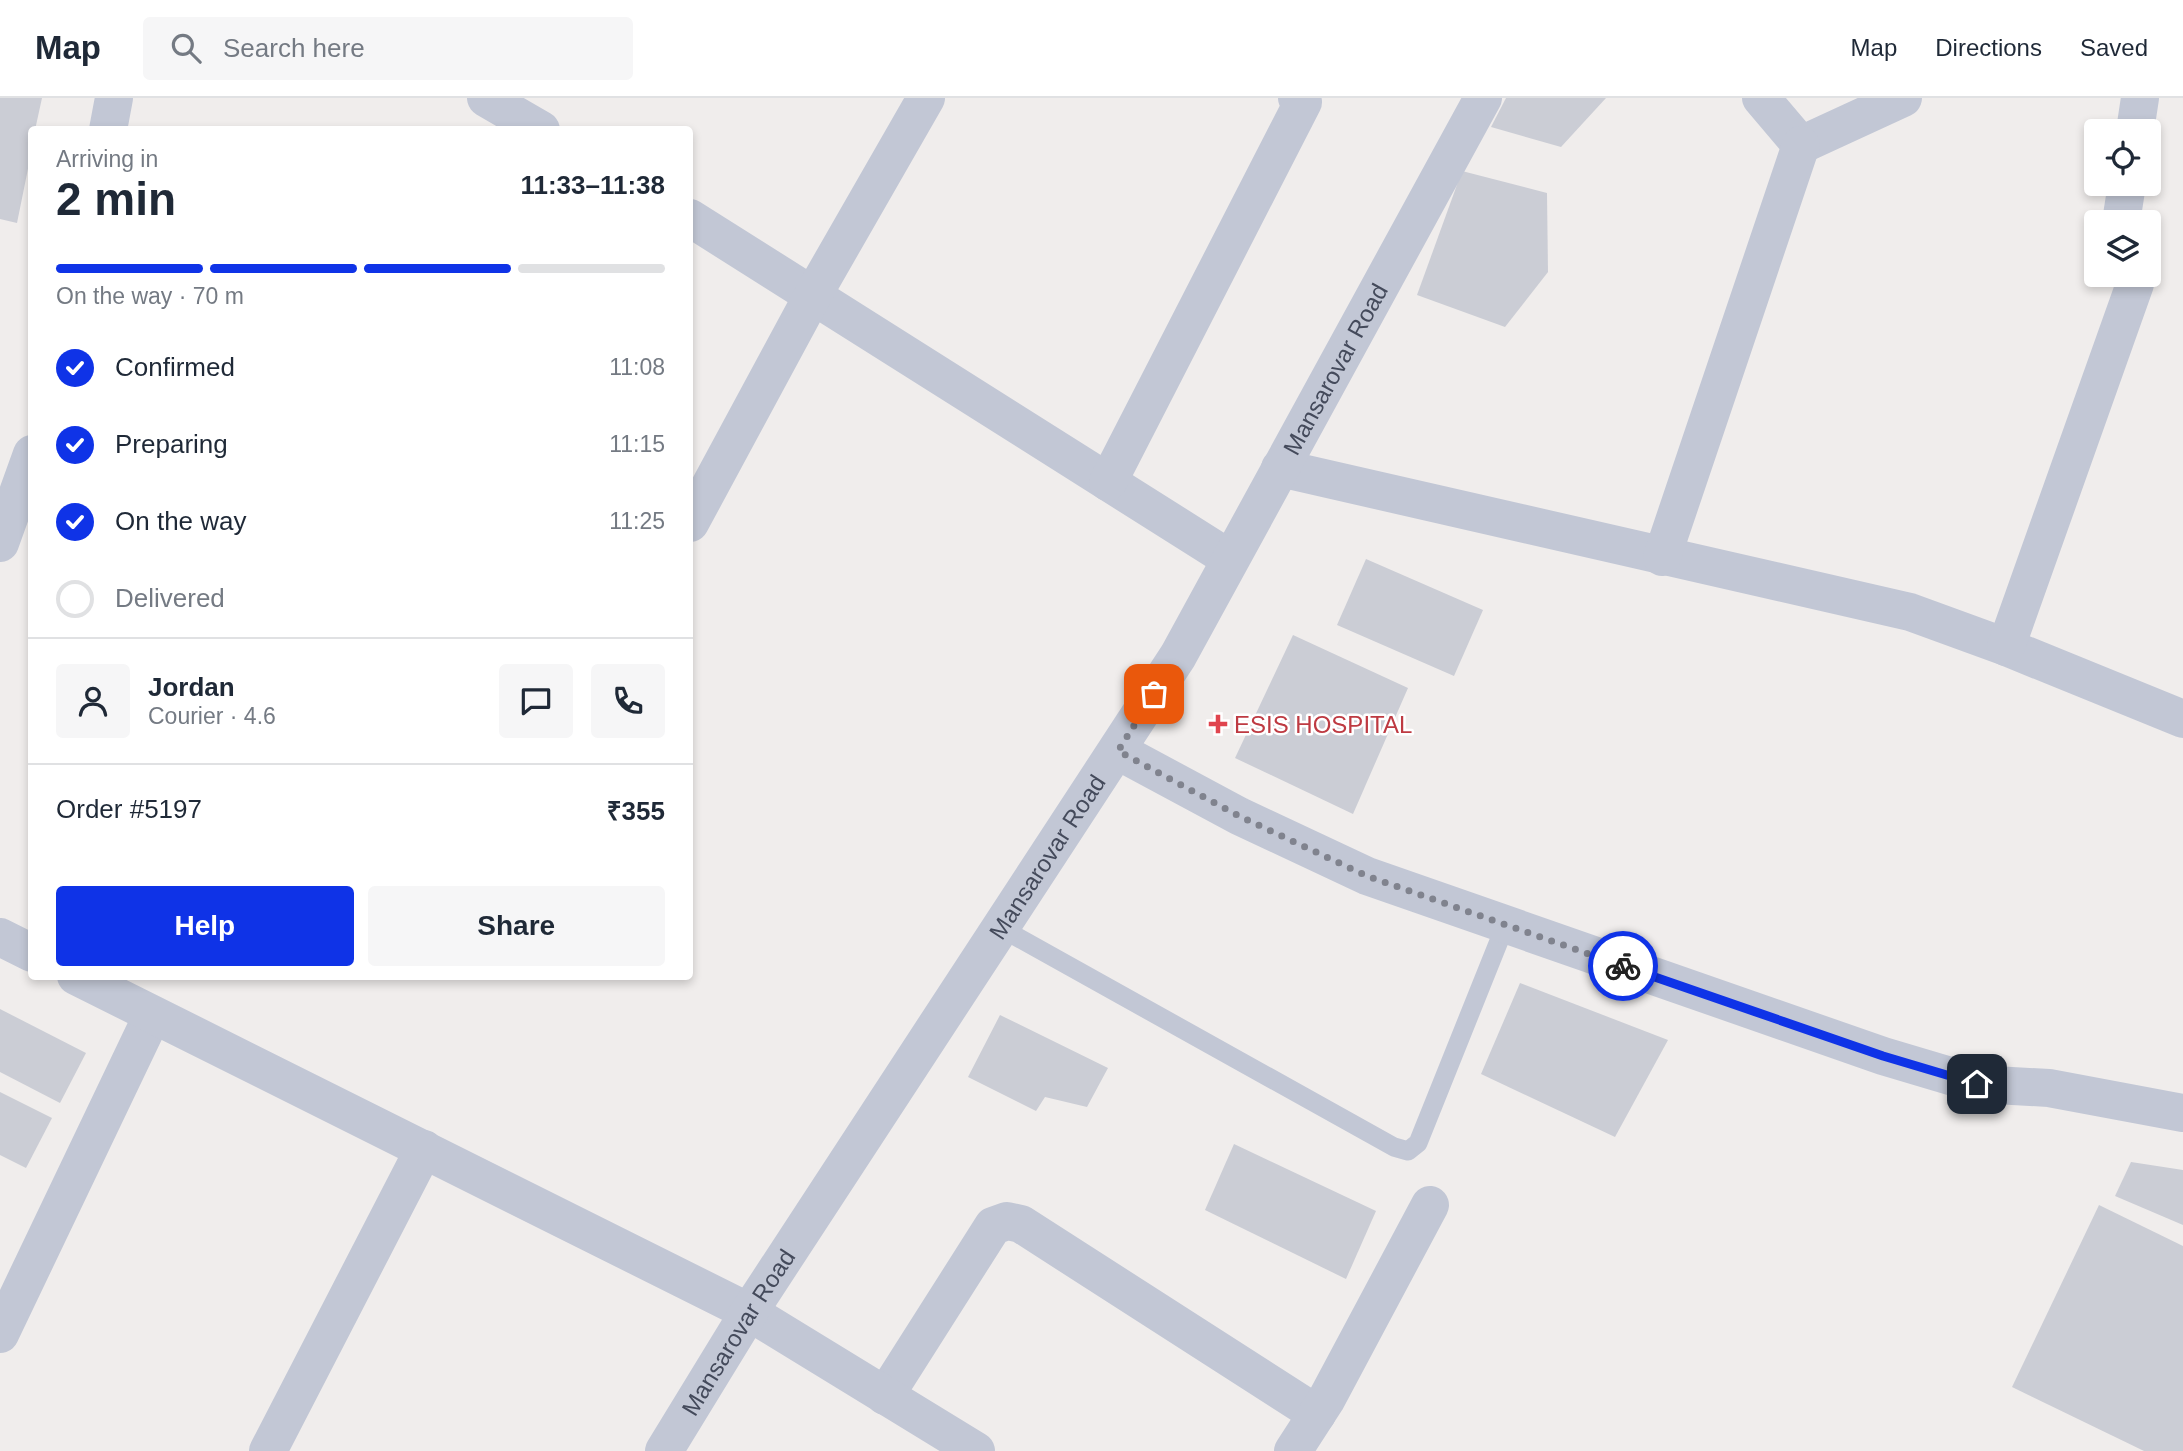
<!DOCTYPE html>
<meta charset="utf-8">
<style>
:root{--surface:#fff;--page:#f6f6f7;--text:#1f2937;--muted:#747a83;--line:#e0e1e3;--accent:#0f33e7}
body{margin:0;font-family:Arial,sans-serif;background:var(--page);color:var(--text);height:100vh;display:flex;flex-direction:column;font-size:26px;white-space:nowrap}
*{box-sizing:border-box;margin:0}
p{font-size:23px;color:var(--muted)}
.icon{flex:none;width:38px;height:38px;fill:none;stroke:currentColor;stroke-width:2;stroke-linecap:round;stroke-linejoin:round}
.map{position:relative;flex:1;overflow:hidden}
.panel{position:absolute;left:28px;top:28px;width:665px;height:854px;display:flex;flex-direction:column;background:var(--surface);border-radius:7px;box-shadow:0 4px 10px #0003}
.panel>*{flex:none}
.fabs{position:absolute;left:2084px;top:21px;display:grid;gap:14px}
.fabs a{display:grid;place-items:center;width:77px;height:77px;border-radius:7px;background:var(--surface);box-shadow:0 4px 10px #0003;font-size:35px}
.pin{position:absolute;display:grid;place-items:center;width:60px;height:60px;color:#fff;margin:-30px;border-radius:14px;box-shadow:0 4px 10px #0006}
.courier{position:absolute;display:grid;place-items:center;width:70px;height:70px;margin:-35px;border:5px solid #0f33e7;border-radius:50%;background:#fff;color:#222;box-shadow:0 2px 9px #0007}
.overview em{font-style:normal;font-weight:700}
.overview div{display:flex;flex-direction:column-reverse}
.overview{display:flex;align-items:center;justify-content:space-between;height:119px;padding:0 28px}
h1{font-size:46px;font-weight:700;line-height:52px}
.bar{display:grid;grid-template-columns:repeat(4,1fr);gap:10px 7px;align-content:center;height:84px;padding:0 28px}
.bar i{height:9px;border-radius:5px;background:var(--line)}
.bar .selected{background:var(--accent)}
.bar p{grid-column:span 4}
.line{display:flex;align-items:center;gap:18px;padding:0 28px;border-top:2px solid var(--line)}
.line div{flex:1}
.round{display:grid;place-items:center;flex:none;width:74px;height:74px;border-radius:7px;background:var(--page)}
ol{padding:0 28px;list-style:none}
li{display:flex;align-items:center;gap:21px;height:77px}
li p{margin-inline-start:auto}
li .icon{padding:7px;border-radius:50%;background:var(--accent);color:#fff;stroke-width:4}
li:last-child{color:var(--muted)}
li i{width:38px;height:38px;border:4px solid var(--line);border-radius:50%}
.primary-button{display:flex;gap:14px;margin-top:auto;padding:14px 28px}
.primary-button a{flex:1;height:80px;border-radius:7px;background:var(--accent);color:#fff;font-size:28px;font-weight:700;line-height:80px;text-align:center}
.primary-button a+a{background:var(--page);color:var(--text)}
header{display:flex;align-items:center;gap:42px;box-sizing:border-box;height:98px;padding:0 35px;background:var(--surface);border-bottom:2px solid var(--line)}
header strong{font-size:33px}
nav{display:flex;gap:38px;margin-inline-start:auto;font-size:24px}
.search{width:490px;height:63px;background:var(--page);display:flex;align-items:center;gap:18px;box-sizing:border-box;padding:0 24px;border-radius:7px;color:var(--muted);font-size:26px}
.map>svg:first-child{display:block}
.building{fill:#cbcdd5}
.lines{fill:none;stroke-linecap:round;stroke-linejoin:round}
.service{stroke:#c2c7d5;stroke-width:19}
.minor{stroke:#c2c7d5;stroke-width:38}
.tertiary{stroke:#c2c7d5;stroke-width:38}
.done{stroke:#80838e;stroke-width:7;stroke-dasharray:0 12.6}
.route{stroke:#0f33e7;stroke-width:9}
.health-dot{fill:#e0444e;stroke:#fff;stroke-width:2.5}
.labels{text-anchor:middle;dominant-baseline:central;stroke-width:5;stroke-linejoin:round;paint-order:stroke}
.street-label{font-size:24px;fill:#444a5b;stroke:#fff}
.health-label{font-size:24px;fill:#be3a42;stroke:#fff;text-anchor:start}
</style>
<header>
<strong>Map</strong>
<div class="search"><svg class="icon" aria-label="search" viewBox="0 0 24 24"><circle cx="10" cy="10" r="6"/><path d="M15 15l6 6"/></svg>Search here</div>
<nav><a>Map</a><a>Directions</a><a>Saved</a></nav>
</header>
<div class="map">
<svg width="2183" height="1353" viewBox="0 0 2183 1353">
<rect width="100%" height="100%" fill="#f0edec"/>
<g class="building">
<path d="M 0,0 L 42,0 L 35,32 L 32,32 L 32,51 L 17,125 L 0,121 Z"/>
<path d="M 1506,0 L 1606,0 L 1561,49 L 1491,29 Z"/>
<path d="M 1462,73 L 1547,95 L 1548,174 L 1505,229 L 1417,197 Z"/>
<path d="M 1366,461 L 1483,512 L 1454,578 L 1337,527 Z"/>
<path d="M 1293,537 L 1408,590 L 1353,716 L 1235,660 Z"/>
<path d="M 1520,885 L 1668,942 L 1615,1039 L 1481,976 Z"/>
<path d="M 0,911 L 86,955 L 60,1005 L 0,974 Z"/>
<path d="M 1000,917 L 1108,970 L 1087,1009 L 1045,999 L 1036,1013 L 968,979 Z"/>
<path d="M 0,994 L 52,1020 L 26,1070 L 0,1057 Z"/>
<path d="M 1234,1046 L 1376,1113 L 1346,1181 L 1205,1112 Z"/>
<path d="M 2131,1064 L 2183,1072 L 2183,1127 L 2115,1098 Z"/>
<path d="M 2099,1107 L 2183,1148 L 2183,1353 L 2144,1353 L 2012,1289 Z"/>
</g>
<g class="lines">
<path class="service" d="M 999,829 L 1394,1049 L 1408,1053 L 1418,1045 L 1505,828"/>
<g class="minor">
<path d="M 486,0 L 541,32"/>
<path d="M 1761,0 L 1801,47 L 1903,0"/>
<path d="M 2135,33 L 2140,0"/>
<path d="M 690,120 L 1230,461"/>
<path d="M 2121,124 L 2127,86"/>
<path d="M 1280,370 L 1910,514 L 2006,549 L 2183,621"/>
<path d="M 1108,384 L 1303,4 L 1297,0"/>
<path d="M 690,425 L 813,197 L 926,0"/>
<path d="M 1662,459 L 1801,47"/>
<path d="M 2006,549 L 2135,186 L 2133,177"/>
<path d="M 0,1236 L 152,918"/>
<path d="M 885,1298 L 993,1128 L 1007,1123 L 1021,1126 L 1317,1316"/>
<path d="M 268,1353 L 424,1051"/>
<path d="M 1293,1353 L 1326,1302 L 1430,1107"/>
</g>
<g class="tertiary">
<path d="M 108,32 L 114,0"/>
<path d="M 0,445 L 32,356"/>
<path d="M 1118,653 L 1239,718 L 1367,778 L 1883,958 L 1977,986 L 2049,990 L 2183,1015"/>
<path d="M 0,839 L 32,855"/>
<path d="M 76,878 L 749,1214 L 976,1353"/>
<path id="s1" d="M 664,1353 L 749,1214 L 1178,558 L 1483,0"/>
</g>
</g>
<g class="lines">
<path class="done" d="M 1154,596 L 1118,653 L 1239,718 L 1367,778 L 1623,868"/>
<path class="route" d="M 1623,868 L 1883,958 L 1977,986"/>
</g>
<path class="health-dot" d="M1214.5 615.5h7v7h7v7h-7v7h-7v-7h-7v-7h7z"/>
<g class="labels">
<g class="street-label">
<text stroke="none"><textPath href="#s1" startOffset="1274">Mansarovar Road</textPath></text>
<text stroke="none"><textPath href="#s1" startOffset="707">Mansarovar Road</textPath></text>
<text stroke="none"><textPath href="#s1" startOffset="140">Mansarovar Road</textPath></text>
</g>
<g class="health-label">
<text x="1234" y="626">ESIS HOSPITAL</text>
</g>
</g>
</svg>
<div class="fabs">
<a><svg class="icon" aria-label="locate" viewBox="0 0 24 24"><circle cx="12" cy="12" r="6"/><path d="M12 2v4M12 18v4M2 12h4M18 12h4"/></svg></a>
<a><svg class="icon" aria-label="layers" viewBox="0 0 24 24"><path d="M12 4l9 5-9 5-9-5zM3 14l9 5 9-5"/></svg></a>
</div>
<div class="pin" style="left:1154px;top:596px;background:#ea580c"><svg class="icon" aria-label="bag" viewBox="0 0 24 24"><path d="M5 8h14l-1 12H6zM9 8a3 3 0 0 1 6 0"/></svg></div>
<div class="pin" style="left:1977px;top:986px;background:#1f2937"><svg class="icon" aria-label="home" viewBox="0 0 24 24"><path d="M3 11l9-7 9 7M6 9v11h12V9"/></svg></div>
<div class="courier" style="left:1623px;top:868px"><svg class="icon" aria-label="bike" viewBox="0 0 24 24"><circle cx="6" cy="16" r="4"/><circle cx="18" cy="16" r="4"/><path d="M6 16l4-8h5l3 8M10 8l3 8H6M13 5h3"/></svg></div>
<section class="panel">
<div class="overview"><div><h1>2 min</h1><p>Arriving in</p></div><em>11:33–11:38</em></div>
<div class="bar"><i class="selected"></i><i class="selected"></i><i class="selected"></i><i></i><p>On the way · 70 m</p></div>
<ol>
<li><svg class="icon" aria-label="check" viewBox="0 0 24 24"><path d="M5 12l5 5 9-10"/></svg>Confirmed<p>11:08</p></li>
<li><svg class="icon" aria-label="check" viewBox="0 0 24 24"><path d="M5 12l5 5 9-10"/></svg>Preparing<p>11:15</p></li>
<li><svg class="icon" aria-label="check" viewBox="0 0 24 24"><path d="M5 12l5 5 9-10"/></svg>On the way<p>11:25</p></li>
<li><i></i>Delivered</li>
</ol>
<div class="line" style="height:126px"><a class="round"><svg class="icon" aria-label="person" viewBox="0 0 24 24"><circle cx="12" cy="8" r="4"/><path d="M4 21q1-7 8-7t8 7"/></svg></a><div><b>Jordan</b><p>Courier · 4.6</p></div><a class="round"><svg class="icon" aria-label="chat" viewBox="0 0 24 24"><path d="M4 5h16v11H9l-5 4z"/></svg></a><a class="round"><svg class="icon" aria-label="phone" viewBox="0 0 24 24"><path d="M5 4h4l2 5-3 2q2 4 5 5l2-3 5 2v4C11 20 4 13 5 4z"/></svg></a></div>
<div class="line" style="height:91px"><div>Order #5197</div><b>₹355</b></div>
<div class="primary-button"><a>Help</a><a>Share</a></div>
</section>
</div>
